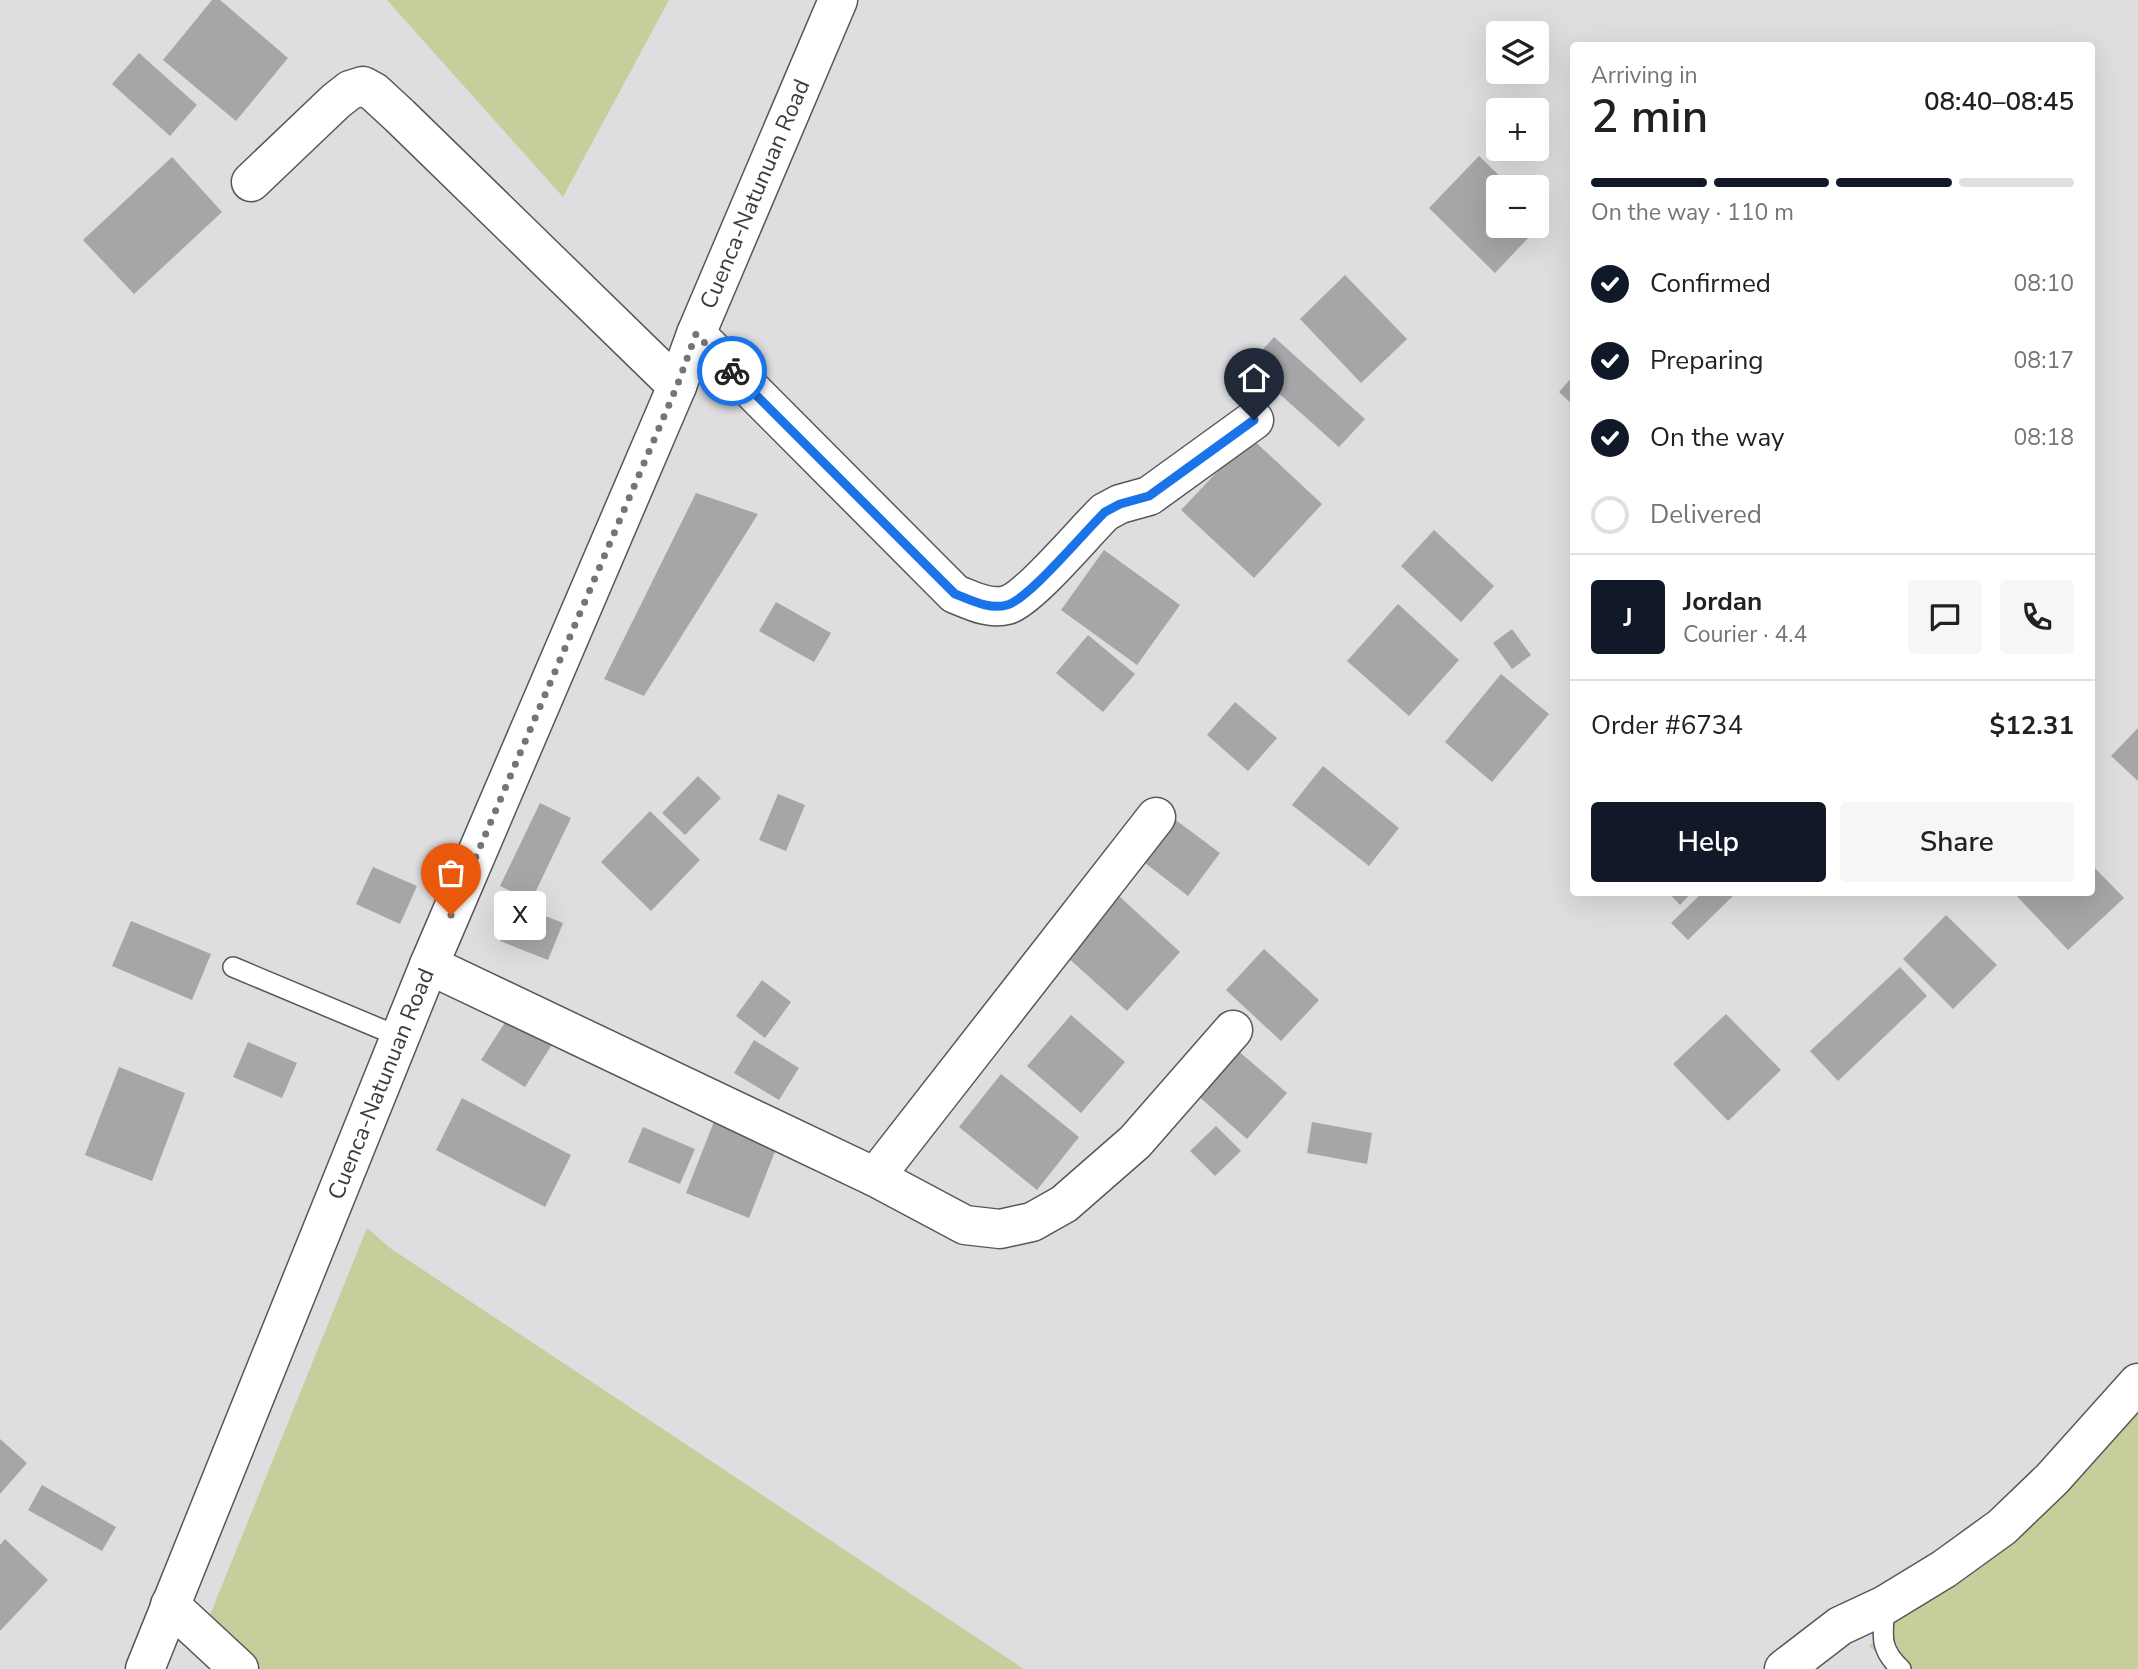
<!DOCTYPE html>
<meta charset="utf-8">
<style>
:root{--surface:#fff;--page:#f6f6f6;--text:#202124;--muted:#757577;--line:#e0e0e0;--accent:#111827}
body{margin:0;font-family:"Nunito Sans",sans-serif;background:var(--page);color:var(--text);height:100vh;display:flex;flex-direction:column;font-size:26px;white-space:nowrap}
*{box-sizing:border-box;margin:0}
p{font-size:23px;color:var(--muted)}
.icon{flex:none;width:38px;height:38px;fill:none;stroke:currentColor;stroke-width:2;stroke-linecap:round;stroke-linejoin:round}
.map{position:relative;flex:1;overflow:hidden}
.sheet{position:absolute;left:1570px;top:42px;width:525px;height:854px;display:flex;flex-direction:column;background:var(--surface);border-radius:7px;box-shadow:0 7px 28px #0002}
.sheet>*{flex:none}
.controls{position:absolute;left:1486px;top:21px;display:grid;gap:14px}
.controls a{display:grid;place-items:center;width:63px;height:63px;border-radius:7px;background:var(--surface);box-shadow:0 7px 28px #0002;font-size:35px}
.pin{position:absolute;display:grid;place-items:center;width:60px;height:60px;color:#fff;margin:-72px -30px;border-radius:50% 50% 50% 0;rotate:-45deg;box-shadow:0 0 7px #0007}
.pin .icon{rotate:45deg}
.courier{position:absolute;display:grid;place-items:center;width:70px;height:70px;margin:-35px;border:5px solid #1a73e8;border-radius:50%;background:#fff;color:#222;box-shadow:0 2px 9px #0007}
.bubble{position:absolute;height:49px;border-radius:7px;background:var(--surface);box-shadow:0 7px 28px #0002;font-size:23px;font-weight:600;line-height:49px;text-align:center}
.headline em{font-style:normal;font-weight:600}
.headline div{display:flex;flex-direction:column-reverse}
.headline{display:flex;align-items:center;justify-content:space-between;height:119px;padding:0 21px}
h1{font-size:46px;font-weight:600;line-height:52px}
.bar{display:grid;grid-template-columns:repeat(4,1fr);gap:10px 7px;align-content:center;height:84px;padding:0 21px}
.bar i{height:9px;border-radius:5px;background:var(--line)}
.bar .active{background:var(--accent)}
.bar p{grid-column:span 4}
.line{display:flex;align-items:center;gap:18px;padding:0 21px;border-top:2px solid var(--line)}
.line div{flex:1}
.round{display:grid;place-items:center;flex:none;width:74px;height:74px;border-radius:7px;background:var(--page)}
ol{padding:0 21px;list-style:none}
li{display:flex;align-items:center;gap:21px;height:77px}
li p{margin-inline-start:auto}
li .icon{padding:7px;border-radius:50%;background:var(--accent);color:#fff;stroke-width:4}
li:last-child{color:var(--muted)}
li i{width:38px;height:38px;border:4px solid var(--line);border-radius:50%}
.primary-button{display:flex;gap:14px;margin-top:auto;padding:14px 21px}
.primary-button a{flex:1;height:80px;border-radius:7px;background:var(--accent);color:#fff;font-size:28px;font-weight:600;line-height:80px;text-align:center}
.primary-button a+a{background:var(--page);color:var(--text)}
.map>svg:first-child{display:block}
.green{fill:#c7cd9b}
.building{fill:#a6a6a8}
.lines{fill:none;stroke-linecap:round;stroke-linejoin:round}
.service-casing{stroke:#575758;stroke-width:22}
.minor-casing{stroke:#575758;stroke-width:41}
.secondary-casing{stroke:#575758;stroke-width:41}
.service{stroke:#fff;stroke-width:19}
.minor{stroke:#fff;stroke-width:38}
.secondary{stroke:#fff;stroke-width:38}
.done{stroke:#757576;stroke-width:7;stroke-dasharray:0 12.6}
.route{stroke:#1a73e8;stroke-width:9}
.labels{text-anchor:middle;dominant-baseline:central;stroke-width:5;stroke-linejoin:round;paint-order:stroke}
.street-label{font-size:23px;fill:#3d3d3d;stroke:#fff}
</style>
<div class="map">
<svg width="2138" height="1669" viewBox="0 0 2138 1669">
<rect width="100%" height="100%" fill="#dedee0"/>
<g class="green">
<path d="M 387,0 L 669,0 L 563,197 Z"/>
<path d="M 367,1228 L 390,1248 L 1024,1669 L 229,1669 L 199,1642 Z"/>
<path d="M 2138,1379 L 2138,1669 L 1896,1669 L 1869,1646 Z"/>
</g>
<g class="building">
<path d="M 212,0 L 220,0 L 288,58 L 236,121 L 163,60 Z"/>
<path d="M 139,53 L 197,105 L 170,136 L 112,84 Z"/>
<path d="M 1479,156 L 1511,187 L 1498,187 L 1498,226 L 1536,226 L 1536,211 L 1545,220 L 1495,273 L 1429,208 Z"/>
<path d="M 172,157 L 222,212 L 134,294 L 83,240 Z"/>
<path d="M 1345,275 L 1407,339 L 1361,383 L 1300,319 Z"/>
<path d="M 1274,337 L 1365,419 L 1339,447 L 1248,366 Z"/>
<path d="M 1573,376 L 1573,405 L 1559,392 Z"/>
<path d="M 1250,437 L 1322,504 L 1254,578 L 1181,510 Z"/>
<path d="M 696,493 L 758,514 L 644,696 L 604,679 Z"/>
<path d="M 1434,530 L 1494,586 L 1461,622 L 1401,566 Z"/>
<path d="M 1104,550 L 1180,605 L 1137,665 L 1061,610 Z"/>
<path d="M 776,602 L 831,633 L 814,662 L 759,631 Z"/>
<path d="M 1398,604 L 1459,660 L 1409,716 L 1347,661 Z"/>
<path d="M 1512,629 L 1531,655 L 1512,669 L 1493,643 Z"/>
<path d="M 1088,635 L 1135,674 L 1103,712 L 1056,673 Z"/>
<path d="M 1501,674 L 1549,714 L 1492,782 L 1445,742 Z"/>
<path d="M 1235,702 L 1277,738 L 1248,771 L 1207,735 Z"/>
<path d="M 2138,728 L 2138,781 L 2111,756 Z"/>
<path d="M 1323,766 L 1399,828 L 1369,866 L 1292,805 Z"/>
<path d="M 698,776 L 721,798 L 685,835 L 662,813 Z"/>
<path d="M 778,794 L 805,805 L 786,851 L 759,840 Z"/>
<path d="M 540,803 L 571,818 L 531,901 L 500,886 Z"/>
<path d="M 650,811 L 700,860 L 651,911 L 601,862 Z"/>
<path d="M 1173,818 L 1220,853 L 1188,896 L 1141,860 Z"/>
<path d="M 2091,864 L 2124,898 L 2068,950 L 2013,892 L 2091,892 Z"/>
<path d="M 373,867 L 417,886 L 400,924 L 356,904 Z"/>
<path d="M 1668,892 L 1692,892 L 1680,905 Z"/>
<path d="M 1703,892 L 1737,892 L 1688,940 L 1671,923 Z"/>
<path d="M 1119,896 L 1180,952 L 1127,1011 L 1066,956 Z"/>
<path d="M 515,904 L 563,923 L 548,960 L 500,941 Z"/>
<path d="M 1946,915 L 1997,965 L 1953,1009 L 1903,959 Z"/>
<path d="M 131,921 L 211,954 L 192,1000 L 112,966 Z"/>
<path d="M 1264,949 L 1319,1000 L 1281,1041 L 1226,990 Z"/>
<path d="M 1900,967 L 1927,996 L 1838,1081 L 1810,1051 Z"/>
<path d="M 762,980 L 791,1002 L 765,1038 L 736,1016 Z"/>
<path d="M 511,1013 L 555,1040 L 525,1087 L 481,1060 Z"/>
<path d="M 1726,1014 L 1781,1070 L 1728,1121 L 1673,1064 Z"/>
<path d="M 1071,1015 L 1125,1062 L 1081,1113 L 1027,1066 Z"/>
<path d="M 754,1040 L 799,1068 L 779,1100 L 734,1073 Z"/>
<path d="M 248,1042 L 297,1063 L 282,1098 L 233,1077 Z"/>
<path d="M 1236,1049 L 1287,1093 L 1247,1139 L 1196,1094 Z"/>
<path d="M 119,1067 L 185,1093 L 152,1181 L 85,1155 Z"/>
<path d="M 1001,1074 L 1079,1137 L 1037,1190 L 959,1127 Z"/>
<path d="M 462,1098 L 571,1155 L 545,1207 L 436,1150 Z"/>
<path d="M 715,1119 L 778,1144 L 749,1218 L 686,1193 Z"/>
<path d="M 1312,1122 L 1372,1133 L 1367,1164 L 1307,1153 Z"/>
<path d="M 1216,1126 L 1241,1151 L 1215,1176 L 1190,1151 Z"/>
<path d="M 643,1127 L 695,1149 L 680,1184 L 628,1162 Z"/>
<path d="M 0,1439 L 27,1463 L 0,1494 Z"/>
<path d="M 42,1485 L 116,1527 L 102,1551 L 28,1510 Z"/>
<path d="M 5,1539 L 48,1580 L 0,1631 L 0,1545 Z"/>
</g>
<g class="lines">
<defs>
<g id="service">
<path d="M 233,967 L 400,1037"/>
<path d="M 1885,1605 C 1883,1634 1878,1648 1901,1669"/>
</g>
<g id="minor">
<path d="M 251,182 L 336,101 L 350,90 L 363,86 L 374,92 L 400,116 L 677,386"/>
<path d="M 696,334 L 955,594 C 971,600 989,610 1007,605 C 1029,599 1085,531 1105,512 L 1120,504 L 1149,496 L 1254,420"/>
<path d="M 429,965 L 875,1177 L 965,1225 L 1000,1229 L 1032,1222 L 1064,1204 L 1135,1142 L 1233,1030"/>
<path d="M 875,1177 L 1156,817"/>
<path d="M 170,1605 L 239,1669"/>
<path d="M 1784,1669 L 1840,1626 L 1885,1605 L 1944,1569 L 2002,1527 L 2052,1479 L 2138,1383"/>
</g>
<path id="secondary" d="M 145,1669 L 429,965 L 677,386 L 696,334 L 838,0"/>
</defs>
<use href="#service" class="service-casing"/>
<use href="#minor" class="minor-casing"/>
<use href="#secondary" class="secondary-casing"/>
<use href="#service" class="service"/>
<use href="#minor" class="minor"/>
<use href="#secondary" class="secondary"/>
</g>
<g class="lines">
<path class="done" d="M 451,915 L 677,386 L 696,334 L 732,371"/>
<path class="route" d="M 732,371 L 955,594 C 971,600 989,610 1007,605 C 1029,599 1085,531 1105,512 L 1120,504 L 1149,496 L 1254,420"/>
</g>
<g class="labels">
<g class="street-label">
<text transform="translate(755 194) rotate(-67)">Cuenca-Natunuan Road</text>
<text transform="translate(381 1084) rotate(-68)">Cuenca-Natunuan Road</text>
</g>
</g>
</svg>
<div class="controls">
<a><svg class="icon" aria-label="layers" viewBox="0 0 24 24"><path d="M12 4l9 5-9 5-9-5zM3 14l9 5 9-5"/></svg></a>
<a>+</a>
<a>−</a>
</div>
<div class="pin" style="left:451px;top:915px;background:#ea580c"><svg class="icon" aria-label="bag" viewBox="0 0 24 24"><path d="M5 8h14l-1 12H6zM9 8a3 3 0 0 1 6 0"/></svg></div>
<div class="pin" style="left:1254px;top:420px;background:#1f2937"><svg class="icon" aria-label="home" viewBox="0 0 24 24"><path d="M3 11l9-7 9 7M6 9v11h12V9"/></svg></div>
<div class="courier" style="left:732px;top:371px"><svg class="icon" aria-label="bike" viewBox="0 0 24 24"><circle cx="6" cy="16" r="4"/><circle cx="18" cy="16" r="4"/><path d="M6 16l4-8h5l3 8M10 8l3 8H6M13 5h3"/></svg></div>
<div class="bubble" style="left:494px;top:891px;width:52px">X</div>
<section class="sheet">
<div class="headline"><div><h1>2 min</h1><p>Arriving in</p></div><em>08:40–08:45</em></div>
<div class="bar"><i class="active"></i><i class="active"></i><i class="active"></i><i></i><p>On the way · 110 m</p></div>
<ol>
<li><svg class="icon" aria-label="check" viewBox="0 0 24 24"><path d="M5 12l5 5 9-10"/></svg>Confirmed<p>08:10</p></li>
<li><svg class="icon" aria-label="check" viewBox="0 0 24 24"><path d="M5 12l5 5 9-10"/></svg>Preparing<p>08:17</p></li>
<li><svg class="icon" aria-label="check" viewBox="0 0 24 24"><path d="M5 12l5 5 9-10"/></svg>On the way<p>08:18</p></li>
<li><i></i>Delivered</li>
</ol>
<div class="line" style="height:126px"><b class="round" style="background:var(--accent);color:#fff">J</b><div><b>Jordan</b><p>Courier · 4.4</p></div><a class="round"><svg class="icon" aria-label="chat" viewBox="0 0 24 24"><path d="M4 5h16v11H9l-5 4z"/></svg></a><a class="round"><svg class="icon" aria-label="phone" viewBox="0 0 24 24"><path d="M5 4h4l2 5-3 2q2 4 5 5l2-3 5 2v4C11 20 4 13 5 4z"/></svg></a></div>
<div class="line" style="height:91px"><div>Order #6734</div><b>$12.31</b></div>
<div class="primary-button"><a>Help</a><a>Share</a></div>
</section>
</div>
